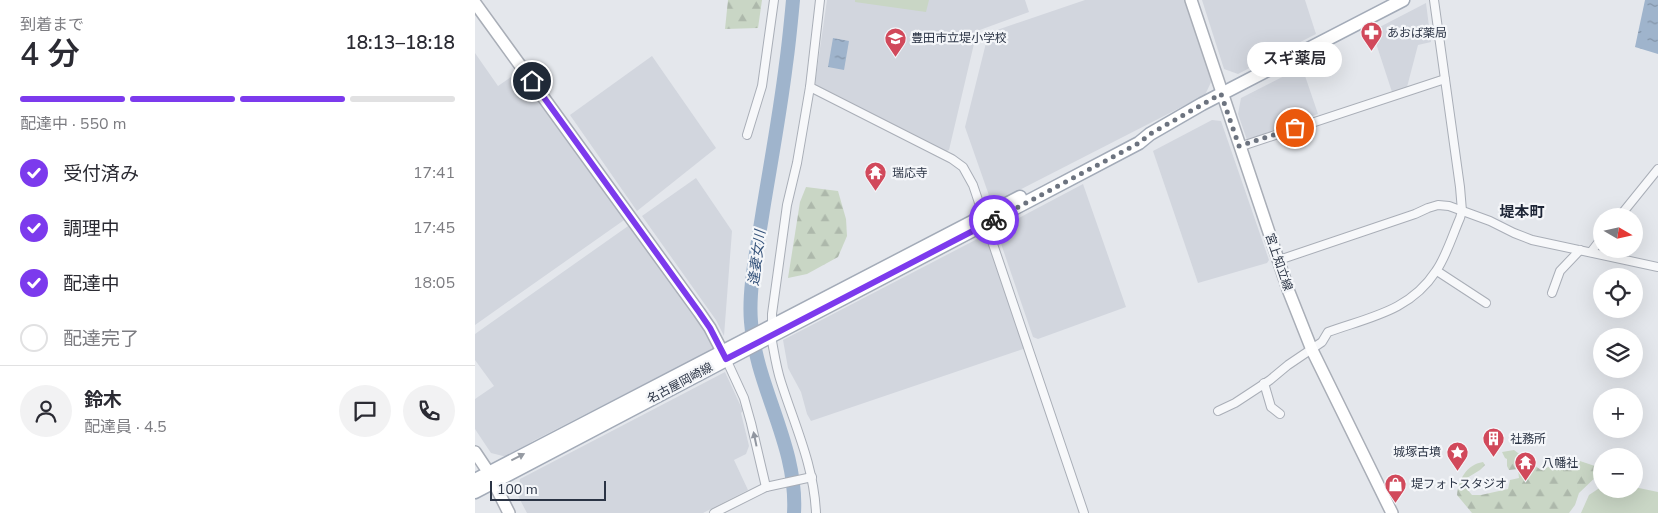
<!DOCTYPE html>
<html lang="ja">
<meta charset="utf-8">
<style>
:root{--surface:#fff;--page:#f2f2f3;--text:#2b2b33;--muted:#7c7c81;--line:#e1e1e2;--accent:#7c3aed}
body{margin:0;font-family:"Nunito Sans","Noto Sans JP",sans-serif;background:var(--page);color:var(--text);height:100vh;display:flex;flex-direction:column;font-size:19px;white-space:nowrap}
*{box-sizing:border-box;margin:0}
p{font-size:16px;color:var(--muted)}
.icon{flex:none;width:28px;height:28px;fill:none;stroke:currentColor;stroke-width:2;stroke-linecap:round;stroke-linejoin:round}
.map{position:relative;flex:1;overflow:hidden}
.details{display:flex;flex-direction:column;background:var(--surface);width:475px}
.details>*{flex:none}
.needle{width:32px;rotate:99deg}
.controls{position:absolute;left:1118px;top:208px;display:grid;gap:10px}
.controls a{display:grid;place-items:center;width:50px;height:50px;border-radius:50%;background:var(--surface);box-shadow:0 5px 20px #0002;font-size:25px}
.scale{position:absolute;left:15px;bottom:12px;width:116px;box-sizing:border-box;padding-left:5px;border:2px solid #2b3445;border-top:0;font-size:14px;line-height:18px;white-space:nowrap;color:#2b3445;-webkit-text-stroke:4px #f4f6f9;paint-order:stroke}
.pin{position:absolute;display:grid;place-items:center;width:42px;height:42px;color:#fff;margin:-21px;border:2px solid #fff;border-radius:50%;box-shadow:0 1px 5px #0007}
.courier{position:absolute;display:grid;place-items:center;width:50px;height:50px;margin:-25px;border:4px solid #7c3aed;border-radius:50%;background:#fff;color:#222;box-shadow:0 1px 6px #0007}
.bubble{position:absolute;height:35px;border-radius:18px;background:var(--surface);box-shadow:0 5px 20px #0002;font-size:16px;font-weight:600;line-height:35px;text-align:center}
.head em{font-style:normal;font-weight:600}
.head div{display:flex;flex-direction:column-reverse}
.head{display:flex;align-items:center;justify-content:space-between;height:85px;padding:0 20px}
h1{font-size:32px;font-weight:600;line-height:38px}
.bar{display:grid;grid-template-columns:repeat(4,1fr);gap:8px 5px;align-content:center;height:60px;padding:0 20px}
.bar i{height:6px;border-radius:4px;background:var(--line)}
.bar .selected{background:var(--accent)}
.bar p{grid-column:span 4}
.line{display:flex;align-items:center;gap:12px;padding:0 20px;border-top:1px solid var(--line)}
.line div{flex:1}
.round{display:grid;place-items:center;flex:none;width:52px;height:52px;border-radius:26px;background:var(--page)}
ol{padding:0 20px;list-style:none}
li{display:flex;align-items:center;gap:15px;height:55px}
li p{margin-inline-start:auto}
li .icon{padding:5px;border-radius:50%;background:var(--accent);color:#fff;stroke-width:4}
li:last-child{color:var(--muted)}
li i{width:28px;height:28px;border:2px solid var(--line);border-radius:50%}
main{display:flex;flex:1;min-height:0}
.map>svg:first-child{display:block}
.built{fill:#d2d6de}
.forest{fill:url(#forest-firs)}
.green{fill:#c9d6c5}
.water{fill:url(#water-ripples)}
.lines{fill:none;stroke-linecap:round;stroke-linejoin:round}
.river{stroke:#9fb4cc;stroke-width:14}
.street-casing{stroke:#a9aeb7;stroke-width:10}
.secondary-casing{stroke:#a9aeb7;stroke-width:14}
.primary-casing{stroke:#a3abb8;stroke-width:15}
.street{stroke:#f7f8fa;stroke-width:8}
.secondary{stroke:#fff;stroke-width:11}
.primary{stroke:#fff;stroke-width:12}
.oneway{fill:#9196a0}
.oneway2{fill:#959aa2}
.done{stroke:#6c737f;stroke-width:5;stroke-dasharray:0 9}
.route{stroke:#7c3aed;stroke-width:6}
.labels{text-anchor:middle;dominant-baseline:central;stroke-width:4.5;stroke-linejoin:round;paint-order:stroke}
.poi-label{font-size:12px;fill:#2b3445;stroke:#f4f6f9;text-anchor:start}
.street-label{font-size:12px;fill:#2b3445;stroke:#f4f6f9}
.water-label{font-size:14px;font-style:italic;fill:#34527a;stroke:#f4f6f9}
.quarter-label{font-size:15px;font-weight:bold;fill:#1d2536;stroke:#f4f6f9}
</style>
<main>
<section class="details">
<div class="head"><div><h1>4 分</h1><p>到着まで</p></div><em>18:13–18:18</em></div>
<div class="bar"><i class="selected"></i><i class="selected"></i><i class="selected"></i><i></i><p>配達中 · 550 m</p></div>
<ol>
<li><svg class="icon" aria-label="check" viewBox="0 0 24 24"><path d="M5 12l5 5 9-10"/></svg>受付済み<p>17:41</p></li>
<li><svg class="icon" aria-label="check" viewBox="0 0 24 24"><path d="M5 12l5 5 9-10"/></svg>調理中<p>17:45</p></li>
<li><svg class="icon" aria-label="check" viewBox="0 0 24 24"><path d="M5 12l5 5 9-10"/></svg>配達中<p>18:05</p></li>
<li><i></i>配達完了</li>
</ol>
<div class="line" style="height:90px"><a class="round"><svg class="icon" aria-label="person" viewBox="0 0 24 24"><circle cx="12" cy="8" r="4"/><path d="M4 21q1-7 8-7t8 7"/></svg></a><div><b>鈴木</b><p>配達員 · 4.5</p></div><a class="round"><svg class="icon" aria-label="chat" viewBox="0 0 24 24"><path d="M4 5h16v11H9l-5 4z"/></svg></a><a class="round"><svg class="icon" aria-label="phone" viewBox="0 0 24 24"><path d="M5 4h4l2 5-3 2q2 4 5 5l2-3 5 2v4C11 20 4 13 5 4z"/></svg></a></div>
</section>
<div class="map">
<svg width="1183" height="513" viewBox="0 0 1183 513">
<defs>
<pattern id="forest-firs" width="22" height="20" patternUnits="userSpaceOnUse" patternTransform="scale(1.25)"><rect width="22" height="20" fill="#c9d6c5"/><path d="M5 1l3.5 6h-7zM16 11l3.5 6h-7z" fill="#adb8ab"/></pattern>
<pattern id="water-ripples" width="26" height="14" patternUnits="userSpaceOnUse" patternTransform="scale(1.25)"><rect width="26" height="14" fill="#9fb4cc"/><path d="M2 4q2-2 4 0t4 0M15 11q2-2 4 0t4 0" fill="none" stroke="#8293a7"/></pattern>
</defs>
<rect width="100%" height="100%" fill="#e4e7ec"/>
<g class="built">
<path d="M 352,0 L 550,0 L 554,12 L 502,31 L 474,150 L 470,152 L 343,88 L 340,83 Z"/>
<path d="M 610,0 L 711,0 L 737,80 L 730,95 L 517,204 L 490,127 L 513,35 L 516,32 Z"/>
<path d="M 727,0 L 830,0 L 841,34 L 763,74 L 749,69 Z"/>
<path d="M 951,3 L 956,42 L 943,45 L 932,87 L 917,92 L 897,31 Z"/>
<path d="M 0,53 L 23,86 L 46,70 L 152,218 L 0,325 Z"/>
<path d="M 177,56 L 241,148 L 162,211 L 95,115 Z"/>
<path d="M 827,67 L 843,114 L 772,140 L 763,114 L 766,98 Z"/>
<path d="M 737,120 L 746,121 L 794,260 L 792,263 L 723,283 L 678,151 Z"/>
<path d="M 221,178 L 257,231 L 249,336 L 241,320 L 167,216 Z"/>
<path d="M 608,184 L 651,307 L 563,339 L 558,337 L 522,232 L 523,229 Z"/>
<path d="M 156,224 L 219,313 L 240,348 L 58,441 L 32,457 L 16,453 L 0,429 L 0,399 L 19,386 L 0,360 L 0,334 Z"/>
<path d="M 508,236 L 512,237 L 549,346 L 548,349 L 336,421 L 332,414 L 326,392 L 313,368 L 308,340 Z"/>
<path d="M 250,372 L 268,411 L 266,413 L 274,446 L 271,454 L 259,460 L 273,490 L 228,513 L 52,513 L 42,494 L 45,479 Z"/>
</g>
<g class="forest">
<path d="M 253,0 L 287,0 L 283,28 L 250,29 Z"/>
<path d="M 331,187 L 363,191 L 371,219 L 372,236 L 363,257 L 332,274 L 313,278 L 325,202 Z"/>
<path d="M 1039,450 L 1066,470 L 1096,458 L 1126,468 L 1126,472 L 1104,493 L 1100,505 L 1094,513 L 997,513 L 982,495 C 984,479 991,465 1008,462 L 1010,465 L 1005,470 L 992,478 L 991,488 L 997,495 L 1006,495 L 1033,489 L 1035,480 L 1044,478 L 1043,469 L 1034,470 L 1032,466 L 1032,459 L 1030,458 L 1027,452 Z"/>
</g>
<g class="green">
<path d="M 380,0 L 454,0 L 451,12 L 380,2 Z"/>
<path d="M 1126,487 L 1126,489 L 1159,489 L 1159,487 L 1183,492 L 1183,513 L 1106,513 L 1114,495 Z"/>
</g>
<g class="water">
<path d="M 1170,0 L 1183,0 L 1183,54 L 1160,47 Z"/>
<path d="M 358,38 L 374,41 L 369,70 L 353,67 Z"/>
</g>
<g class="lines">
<path class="river" d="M 318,0 C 316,21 314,43 311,64 C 305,113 296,161 288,210 C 283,244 273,288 276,322 C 281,388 323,445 319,513"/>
<defs>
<g id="street">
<path d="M 335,87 L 477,159 L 488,167 L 498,185 L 609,513"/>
<path d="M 272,135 L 287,86 L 299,0"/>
<path d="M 764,147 L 970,79"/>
<path d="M 1145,216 L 1183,169"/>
<path d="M 1116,252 L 1126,239"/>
<path d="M 804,260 L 940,214 L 953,208 L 963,205 L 974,206 L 1015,221 L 1039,233 L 1057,240 L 1183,267"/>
<path d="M 962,271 L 1011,303"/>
<path d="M 1077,293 L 1085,271 L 1105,250"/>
<path d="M 297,324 L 297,314 L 312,205 L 322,163 L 335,87 L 345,0"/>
<path d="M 296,336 C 299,351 301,367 306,382 C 320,426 339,466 341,513"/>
<path d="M 251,359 L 269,398 L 276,423 L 291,487"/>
<path d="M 789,383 L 796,407 L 805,414"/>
<path d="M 743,411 L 760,403 L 795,380 L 813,365 L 847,342 L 853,332 C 895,317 935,311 961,271 C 971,257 978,234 985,218 L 987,211 L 985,187 L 959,0"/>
<path d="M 239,513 L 291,487 L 337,477"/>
</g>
<g id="secondary">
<path d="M 716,0 L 814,292 L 837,350 L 917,513"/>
<path d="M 0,3 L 224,312 L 235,328 L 251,359"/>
<path d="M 0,452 L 14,473 L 34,513"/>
</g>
<g id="primary">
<path d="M 0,480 L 545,197"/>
<path d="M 0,492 L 664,143 L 675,134 L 727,104 L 928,0"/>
</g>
</defs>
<use href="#street" class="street-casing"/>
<use href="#secondary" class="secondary-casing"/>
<use href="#primary" class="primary-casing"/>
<use href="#street" class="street"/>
<use href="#secondary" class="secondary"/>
<use href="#primary" class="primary"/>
</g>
<defs><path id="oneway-solid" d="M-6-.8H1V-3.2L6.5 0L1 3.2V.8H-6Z" transform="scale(1.25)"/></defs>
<use class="oneway" href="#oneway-solid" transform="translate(280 439) rotate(-102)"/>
<use class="oneway2" href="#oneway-solid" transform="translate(43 457) rotate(-27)"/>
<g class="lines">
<path class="done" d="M 519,220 L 664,143 L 675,134 L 746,94 L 764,146 L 820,128"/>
<path class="route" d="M 57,81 L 224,312 L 235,328 L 251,359 L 519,220"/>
</g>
<defs>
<symbol id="pharmacy-pin" viewBox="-11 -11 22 30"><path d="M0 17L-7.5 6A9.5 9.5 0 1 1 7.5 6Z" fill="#d1495b" stroke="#f4f6f9"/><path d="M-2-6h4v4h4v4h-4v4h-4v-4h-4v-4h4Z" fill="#fff"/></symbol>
<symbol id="school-pin" viewBox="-11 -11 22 30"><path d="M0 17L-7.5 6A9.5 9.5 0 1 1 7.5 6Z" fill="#d1495b" stroke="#f4f6f9"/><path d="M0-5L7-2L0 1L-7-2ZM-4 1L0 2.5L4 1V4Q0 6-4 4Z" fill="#fff"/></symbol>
<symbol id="temple-pin" viewBox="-11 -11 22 30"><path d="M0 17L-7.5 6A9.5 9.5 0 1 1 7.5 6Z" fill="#d1495b" stroke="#f4f6f9"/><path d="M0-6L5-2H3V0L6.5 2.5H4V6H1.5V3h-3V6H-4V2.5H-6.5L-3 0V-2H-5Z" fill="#fff"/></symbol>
<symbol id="building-pin" viewBox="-11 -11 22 30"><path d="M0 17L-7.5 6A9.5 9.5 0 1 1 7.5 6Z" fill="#d1495b" stroke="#f4f6f9"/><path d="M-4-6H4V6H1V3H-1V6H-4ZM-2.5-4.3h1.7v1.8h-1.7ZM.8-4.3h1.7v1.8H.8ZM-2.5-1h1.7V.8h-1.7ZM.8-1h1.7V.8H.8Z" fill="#fff"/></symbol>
<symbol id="sight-pin" viewBox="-11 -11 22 30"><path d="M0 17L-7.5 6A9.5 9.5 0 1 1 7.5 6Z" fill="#d1495b" stroke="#f4f6f9"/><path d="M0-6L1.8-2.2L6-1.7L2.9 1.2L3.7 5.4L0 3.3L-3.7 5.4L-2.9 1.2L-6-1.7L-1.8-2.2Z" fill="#fff"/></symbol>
<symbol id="shop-pin" viewBox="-11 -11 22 30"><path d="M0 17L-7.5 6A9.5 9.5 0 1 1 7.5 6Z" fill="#d1495b" stroke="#f4f6f9"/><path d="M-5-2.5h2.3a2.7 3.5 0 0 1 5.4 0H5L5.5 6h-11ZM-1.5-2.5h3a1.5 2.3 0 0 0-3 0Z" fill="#fff"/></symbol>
</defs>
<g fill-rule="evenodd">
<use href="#pharmacy-pin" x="884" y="20" width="25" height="34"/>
<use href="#school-pin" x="408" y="26" width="25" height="34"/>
<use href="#temple-pin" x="388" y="160" width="25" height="34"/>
<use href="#building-pin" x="1006" y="426" width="25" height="34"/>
<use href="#sight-pin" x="970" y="440" width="25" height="34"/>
<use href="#temple-pin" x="1038" y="450" width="25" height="34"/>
<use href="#shop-pin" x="908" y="472" width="25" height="34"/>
</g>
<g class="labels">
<g class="poi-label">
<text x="912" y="33">あおば薬局</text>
<text x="436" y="38">豊田市立堤小学校</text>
<text x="417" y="173">瑞応寺</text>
<text x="1035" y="439">社務所</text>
<text x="966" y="452" text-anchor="end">城塚古墳</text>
<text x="1067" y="463">八幡社</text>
<text x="936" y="484">堤フォトスタジオ</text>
</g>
<g class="street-label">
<text transform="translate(804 262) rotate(71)">宮上知立線</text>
<text transform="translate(205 383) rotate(-28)">名古屋岡崎線</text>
</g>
<g class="water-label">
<text transform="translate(282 258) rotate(-83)">逢妻女川</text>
</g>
<g class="quarter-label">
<text x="1047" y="212">堤本町</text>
</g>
</g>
</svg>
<div class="controls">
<a><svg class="needle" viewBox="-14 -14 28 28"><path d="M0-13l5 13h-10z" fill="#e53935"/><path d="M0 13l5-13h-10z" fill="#7c7c81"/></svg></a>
<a><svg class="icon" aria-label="locate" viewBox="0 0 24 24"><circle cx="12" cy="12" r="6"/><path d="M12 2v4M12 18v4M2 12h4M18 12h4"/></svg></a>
<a><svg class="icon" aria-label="layers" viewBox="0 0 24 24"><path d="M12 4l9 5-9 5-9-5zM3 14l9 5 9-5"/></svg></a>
<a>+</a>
<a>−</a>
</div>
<div class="scale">100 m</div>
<div class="pin" style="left:820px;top:128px;background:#ea580c"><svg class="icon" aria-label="bag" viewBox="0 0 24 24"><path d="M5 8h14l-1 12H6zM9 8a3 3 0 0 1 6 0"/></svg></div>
<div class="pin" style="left:57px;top:81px;background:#1f2937"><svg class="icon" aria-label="home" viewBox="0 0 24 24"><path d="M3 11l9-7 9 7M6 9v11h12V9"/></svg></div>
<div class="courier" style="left:519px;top:220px"><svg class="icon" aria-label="bike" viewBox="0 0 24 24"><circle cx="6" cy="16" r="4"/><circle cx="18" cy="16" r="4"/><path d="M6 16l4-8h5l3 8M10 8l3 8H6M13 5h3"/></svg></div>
<div class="bubble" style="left:772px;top:42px;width:95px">スギ薬局</div>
</div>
</main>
